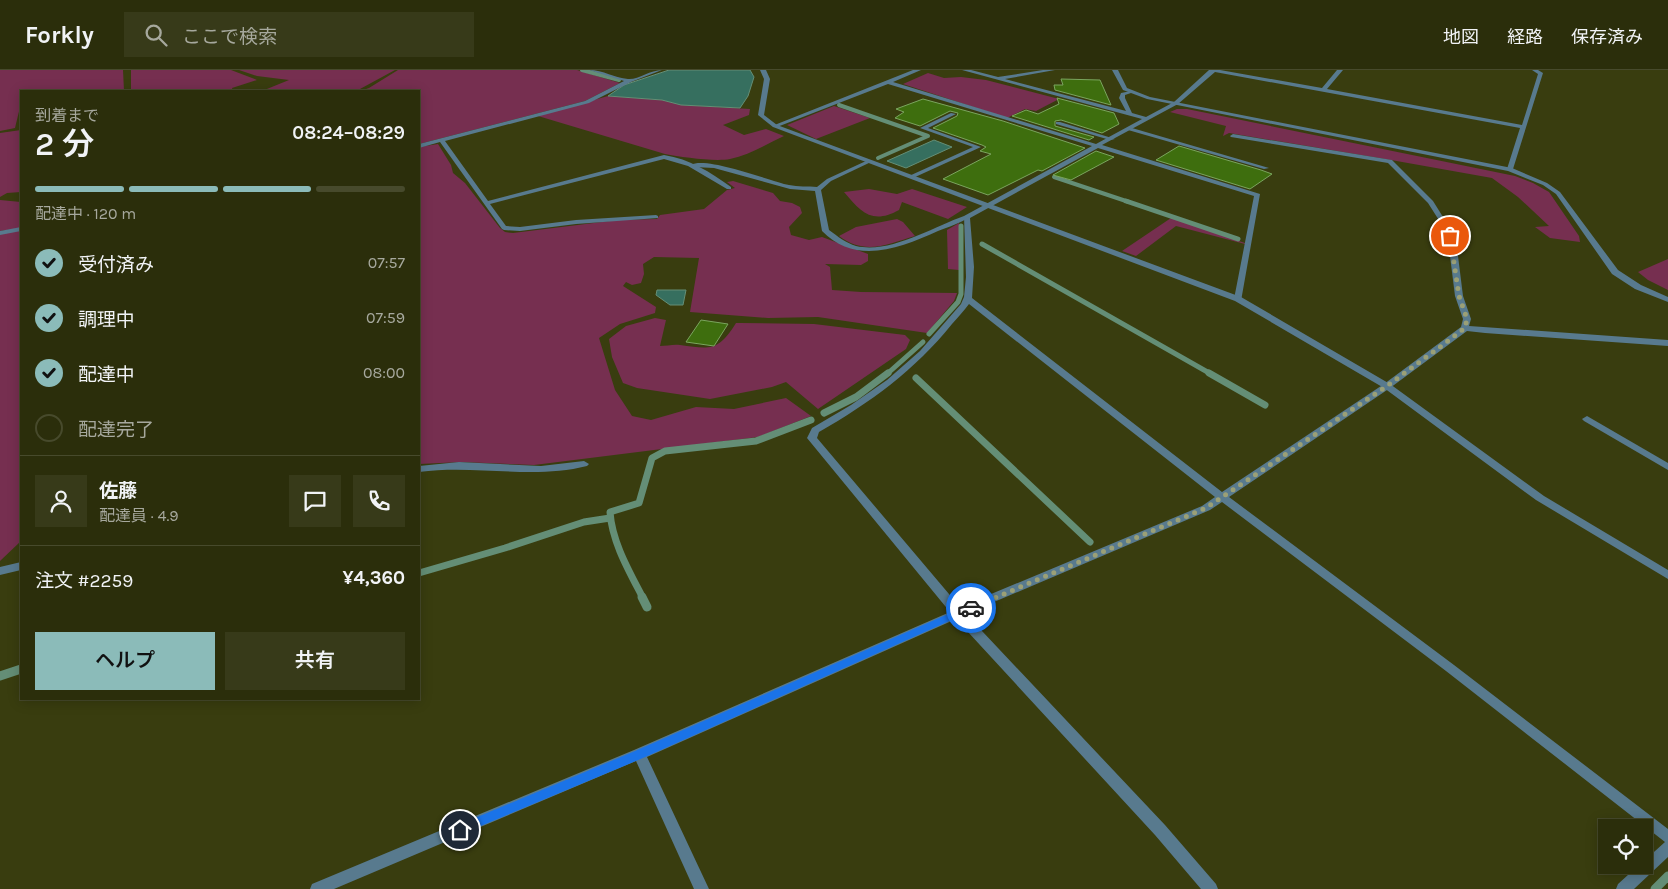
<!DOCTYPE html>
<html lang="ja">
<meta charset="utf-8">
<style>
:root{--surface:#2b2e0b;--page:#373a19;--text:#f1f3f6;--muted:#a6a89d;--line:#474a2c;--accent:#8bbbb9}
body{margin:0;font-family:Karla,"Noto Sans JP",sans-serif;background:var(--page);color:var(--text);height:100vh;display:flex;flex-direction:column;font-size:19px;white-space:nowrap}
*{box-sizing:border-box;margin:0}
p{font-size:16px;color:var(--muted)}
.icon{flex:none;width:28px;height:28px;fill:none;stroke:currentColor;stroke-width:2;stroke-linecap:round;stroke-linejoin:round}
.map{position:relative;flex:1;overflow:hidden}
.sheet{position:absolute;left:20px;top:20px;width:400px;height:610px;display:flex;flex-direction:column;background:var(--surface);border-radius:0px;box-shadow:0 2px 12px #0003,0 0 0 1px var(--line)}
.sheet>*{flex:none}
.fabs{position:absolute;left:1598px;top:749px;display:grid;gap:10px}
.fabs a{display:grid;place-items:center;width:55px;height:55px;border-radius:0px;background:var(--surface);box-shadow:0 2px 12px #0003,0 0 0 1px var(--line);font-size:25px}
.pin{position:absolute;display:grid;place-items:center;width:42px;height:42px;color:#fff;margin:-21px;border:2px solid #fff;border-radius:50%;box-shadow:0 1px 5px #0007}
.courier{position:absolute;display:grid;place-items:center;width:50px;height:50px;margin:-25px;border:4px solid #1a73e8;border-radius:50%;background:#fff;color:#222;box-shadow:0 1px 6px #0007}
.headline em{font-style:normal;font-weight:600}
.headline div{display:flex;flex-direction:column-reverse}
.headline{display:flex;align-items:center;justify-content:space-between;height:85px;padding:0 15px}
h1{font-size:32px;font-weight:600;line-height:38px}
.bar{display:grid;grid-template-columns:repeat(4,1fr);gap:8px 5px;align-content:center;height:60px;padding:0 15px}
.bar i{height:6px;border-radius:4px;background:var(--line)}
.bar .current{background:var(--accent)}
.bar p{grid-column:span 4}
.line{display:flex;align-items:center;gap:12px;padding:0 15px;border-top:1px solid var(--line)}
.line div{flex:1}
.round{display:grid;place-items:center;flex:none;width:52px;height:52px;border-radius:0px;background:var(--page)}
ol{padding:0 15px;list-style:none}
li{display:flex;align-items:center;gap:15px;height:55px}
li p{margin-inline-start:auto}
li .icon{padding:5px;border-radius:50%;background:var(--accent);color:#111;stroke-width:4}
li:last-child{color:var(--muted)}
li i{width:28px;height:28px;border:2px solid var(--line);border-radius:50%}
.primary-button{display:flex;gap:10px;margin-top:auto;padding:10px 15px}
.primary-button a{flex:1;height:58px;border-radius:0px;background:var(--accent);color:#111;font-size:20px;font-weight:600;line-height:58px;text-align:center}
.primary-button a+a{background:var(--page);color:var(--text)}
header{display:flex;align-items:center;gap:30px;box-sizing:border-box;height:70px;padding:0 25px;background:var(--surface);border-bottom:1px solid var(--line)}
header strong{font-size:24px}
nav{display:flex;gap:28px;margin-inline-start:auto;font-size:18px}
.search{width:350px;height:45px;background:var(--page);display:flex;align-items:center;gap:12px;box-sizing:border-box;padding:0 18px;border-radius:0px;color:var(--muted);font-size:19px}
.map>svg:first-child{display:block}
.green{fill:#762f50}
.water{fill:#366f5f;stroke:#648e76}
.lines{fill:none;stroke-linecap:round;stroke-linejoin:round}
.stream-far3{stroke:#648e76;stroke-width:4}
.stream-far2{stroke:#648e76;stroke-width:5}
.stream-far1{stroke:#648e76;stroke-width:7}
.stream{stroke:#648e76;stroke-width:9}
.building{fill:#3e6e0e;stroke:#7aa55e}
.service{fill:#587a8e;fill-rule:evenodd}
.minor{fill:#587a8e;fill-rule:evenodd}
.tertiary{fill:#587a8e;fill-rule:evenodd}
.route{fill:#1a73e8}
.done{stroke:#9ba076;stroke-width:5;stroke-dasharray:0 9}
</style>
<header>
<strong>Forkly</strong>
<div class="search"><svg class="icon" aria-label="search" viewBox="0 0 24 24"><circle cx="10" cy="10" r="6"/><path d="M15 15l6 6"/></svg>ここで検索</div>
<nav><a>地図</a><a>経路</a><a>保存済み</a></nav>
</header>
<div class="map">
<svg width="1668" height="819" viewBox="0 0 1668 819">
<rect width="100%" height="100%" fill="#393d0f"/>
<g class="green">
<path d="M 0,0 L 123,0 L 124,21 L 21,21 L 21,33 L 15,58 L 0,61 Z"/>
<path d="M 131,0 L 231,0 L 257,10 L 232,18 L 233,21 L 131,21 Z"/>
<path d="M 239,0 L 395,0 L 360,19 L 351,21 L 262,21 L 289,10 L 257,6 Z"/>
<path d="M 398,0 L 577,0 L 620,13 L 585,31 L 419,74 L 419,21 L 360,21 L 369,18 Z"/>
<path d="M 928,3 L 944,8 L 961,7 L 986,10 L 1059,29 L 1036,41 L 1025,39 L 1007,48 L 903,14 Z"/>
<path d="M 608,26 L 662,30 L 682,35 L 750,39 L 749,45 L 723,55 L 744,65 L 766,59 L 784,66 C 767,74 749,85 730,89 C 715,92 681,87 665,84 L 538,46 Z"/>
<path d="M 834,36 L 870,48 L 816,69 L 787,55 Z"/>
<path d="M 1177,39 L 1187,39 L 1515,106 L 1533,113 L 1549,122 L 1579,166 L 1580,172 L 1550,168 L 1535,157 L 1549,156 L 1518,127 L 1492,108 L 1391,90 L 1229,63 L 1223,66 L 1226,56 L 1170,42 Z"/>
<path d="M 21,60 L 21,122 L 7,123 L 0,127 L 0,63 Z"/>
<path d="M 438,74 L 451,95 L 453,103 L 465,113 L 500,158 L 505,162 L 513,163 L 618,150 L 657,149 L 660,145 L 704,139 L 727,120 L 735,118 L 727,112 L 733,111 L 773,123 L 780,131 L 792,133 L 800,137 L 802,143 L 789,157 L 791,165 L 809,170 L 822,167 L 868,184 L 868,191 L 861,195 L 825,194 L 830,197 L 832,220 L 861,222 L 957,223 L 954,231 L 927,263 L 818,247 L 768,248 L 690,242 L 699,188 L 654,187 L 643,194 L 644,204 L 641,213 L 632,215 L 626,212 L 623,216 L 656,237 L 655,243 L 620,254 L 599,268 L 615,320 L 632,346 L 651,350 L 696,337 L 734,339 L 786,328 L 811,346 L 758,367 L 534,395 L 462,392 L 419,394 L 419,77 Z"/>
<path d="M 869,119 L 897,124 L 912,119 L 967,137 L 948,149 L 902,132 L 899,140 C 872,155 861,142 844,122 Z"/>
<path d="M 0,130 L 21,132 L 21,158 L 0,161 Z"/>
<path d="M 1171,148 L 1245,173 L 1245,174 L 1176,156 L 1136,186 L 1122,181 Z"/>
<path d="M 897,149 L 903,152 L 915,166 C 888,174 865,186 839,166 L 856,157 Z"/>
<path d="M 959,153 L 959,200 L 948,199 L 947,160 Z"/>
<path d="M 21,160 L 21,471 L 0,491 L 0,164 Z"/>
<path d="M 1668,189 L 1668,220 L 1648,210 L 1638,202 Z"/>
<path d="M 655,248 L 666,250 L 660,276 C 666,276 674,274 680,275 C 710,279 718,282 736,253 L 740,253 L 814,254 L 905,265 L 910,270 L 906,279 L 818,339 L 786,312 L 772,317 L 710,329 L 637,318 L 623,313 L 612,287 L 609,269 L 626,256 Z"/>
</g>
<g class="water">
<path d="M 669,0 L 750,0 L 754,7 L 748,26 L 740,38 L 681,35 L 662,30 L 608,26 L 624,15 Z"/>
<path d="M 934,70 L 952,77 L 906,98 L 887,91 Z"/>
<path d="M 657,220 L 686,220 L 683,235 L 670,235 L 656,225 Z"/>
</g>
<g class="lines">
<g class="stream-far3">
<path d="M 582,0 L 619,10"/>
<path d="M 839,35 L 928,66 L 878,88"/>
<path d="M 1054,107 L 1129,132"/>
</g>
<g class="stream-far2">
<path d="M 1126,131 L 1238,169"/>
<path d="M 982,174 L 1211,304"/>
<path d="M 929,264 L 958,232 L 961,224 L 961,156"/>
<path d="M 887,304 L 923,272"/>
</g>
<g class="stream-far1">
<path d="M 1209,303 L 1265,335"/>
<path d="M 916,308 L 1090,472"/>
<path d="M 824,343 L 856,327 L 888,303"/>
<path d="M 419,503 L 505,478 L 584,452 L 610,448"/>
<path d="M 643,528 C 629,501 612,472 610,442 L 639,433 L 652,388 L 665,381 L 756,371 L 811,350"/>
</g>
<g class="stream">
<path d="M 642,527 L 647,537"/>
<path d="M 0,606 L 21,599"/>
<path d="M 1655,819 L 1668,806"/>
</g>
</g>
<g class="building">
<path d="M 1061,9 L 1100,10 L 1111,35 L 1055,20 L 1054,15 L 1063,15 Z"/>
<path d="M 1057,28 L 1114,43 L 1119,54 L 1102,63 L 1061,50 L 1055,51 L 1055,56 L 1094,67 L 1089,70 L 1012,46 L 1026,40 L 1038,44 L 1059,34 Z"/>
<path d="M 923,29 L 1003,51 L 1085,78 L 1042,101 L 1038,100 L 988,125 L 943,109 L 991,84 L 980,81 L 986,77 L 982,75 L 933,58 L 957,46 L 958,43 L 950,41 L 920,56 L 895,48 L 904,42 L 896,39 Z"/>
<path d="M 1179,76 L 1261,100 L 1272,104 L 1250,119 L 1156,90 Z"/>
<path d="M 1096,81 L 1114,87 L 1071,110 L 1053,105 Z"/>
<path d="M 701,250 L 728,254 L 714,276 L 686,272 Z"/>
</g>
<g class="lines">
<g class="service">
<path d="M 951,43 L 956,44 L 928,58 L 981,77 L 913,108 L 909,108 L 909,106 L 973,77 L 920,58 Z"/>
<path d="M 1056,52 L 1060,52 L 1115,69 L 1110,70 L 1056,54 Z"/>
<path d="M 1128,58 L 1132,58 L 1269,98 L 1264,99 L 1128,60 Z"/>
<path d="M 866,91 L 871,92 L 831,111 L 821,120 L 829,160 C 837,166 846,173 856,176 C 890,184 933,157 964,146 L 969,147 C 961,153 948,157 938,161 C 900,178 856,196 822,161 L 815,121 L 790,119 L 714,98 L 694,97 L 691,95 C 706,86 770,111 789,115 C 798,117 808,116 817,117 L 827,109 Z"/>
</g>
<g class="minor">
<path d="M 589,0 C 603,0 615,8 628,9 C 638,10 650,0 662,0 L 631,12 L 589,33 L 445,71 L 488,131 L 664,85 C 690,89 710,102 731,117 L 731,119 L 727,119 L 688,96 L 664,89 L 490,134 L 506,156 L 520,157 L 576,150 L 656,145 L 658,146 L 658,148 L 576,154 L 520,161 L 504,160 L 502,159 L 440,72 L 419,78 L 419,74 L 585,31 L 624,11 Z"/>
<path d="M 913,0 L 921,0 L 893,12 L 1096,74 L 1142,49 L 962,0 L 971,0 L 998,7 L 1043,0 L 1055,0 L 1005,9 L 1126,41 L 1119,28 L 1121,23 L 1131,21 L 1131,23 L 1125,25 L 1125,28 L 1132,43 L 1146,47 L 1174,32 L 1209,0 L 1220,0 L 1322,18 L 1337,0 L 1343,0 L 1327,19 L 1522,55 L 1538,4 L 1532,0 L 1538,0 L 1543,3 L 1513,99 L 1510,101 L 1507,99 L 1520,58 L 1215,2 L 1178,34 L 1102,75 L 1260,124 L 1241,231 L 1238,231 L 1234,229 L 1254,126 L 1098,78 L 970,148 L 974,197 L 972,228 L 1222,422 L 1384,314 L 1461,257 L 1463,249 L 1455,226 L 1449,178 L 1442,155 L 1428,133 L 1388,93 L 1231,67 L 1230,66 L 1233,64 L 1392,90 L 1433,131 L 1448,155 L 1457,178 L 1463,226 L 1471,249 L 1469,256 L 1668,270 L 1668,276 L 1485,263 L 1467,261 L 1390,318 L 1229,427 L 1454,595 L 1668,759 L 1668,787 L 1634,819 L 1616,819 L 1618,814 L 1639,795 L 1644,795 L 1644,791 L 1665,772 L 1446,601 L 1222,432 L 1210,440 L 966,544 L 1165,755 L 1216,814 L 1218,819 L 1201,819 L 1155,765 L 956,549 L 647,687 L 709,819 L 694,819 L 636,691 L 334,819 L 310,819 L 312,814 L 634,680 L 950,542 L 807,368 L 812,358 L 851,335 L 887,310 L 920,281 L 961,234 L 964,227 L 966,207 L 964,146 L 1092,76 L 888,14 L 777,57 L 772,56 ZM 969,234 L 1215,427 L 1202,436 L 960,537 L 817,368 L 819,362 C 870,333 915,300 952,254 C 958,247 964,241 969,234 Z"/>
<path d="M 21,157 L 21,161 L 0,165 L 0,161 Z"/>
<path d="M 1587,346 L 1668,393 L 1668,400 L 1584,351 L 1582,349 Z"/>
<path d="M 584,391 L 589,394 L 587,396 C 532,410 475,394 419,402 L 419,396 L 459,392 L 541,396 Z"/>
<path d="M 21,492 L 21,500 L 0,505 L 0,497 Z"/>
</g>
<g class="tertiary">
<path d="M 760,0 L 766,0 L 770,9 L 764,45 L 777,55 L 1241,227 L 1390,314 L 1544,426 L 1668,500 L 1668,509 L 1536,430 L 1384,318 L 1235,231 L 773,57 L 758,45 L 764,9 Z"/>
<path d="M 1112,0 L 1118,0 L 1127,18 L 1150,27 L 1512,98 L 1547,113 L 1560,122 L 1618,200 L 1641,215 L 1668,227 L 1668,232 L 1635,219 L 1612,204 L 1556,124 L 1543,115 L 1508,101 L 1147,29 L 1123,20 Z"/>
</g>
</g>
<path class="route" d="M 971,534 L 975,538 L 974,540 L 643,688 L 464,763 L 460,765 L 456,763 L 455,760 L 456,756 L 635,681 Z"/>
<g class="lines">
<path class="done" d="M 971,538 L 1206,438 L 1387,316 L 1444,274 L 1465,258 L 1467,249 L 1459,226 L 1450,166"/>
</g>
</svg>
<div class="fabs">
<a><svg class="icon" aria-label="locate" viewBox="0 0 24 24"><circle cx="12" cy="12" r="6"/><path d="M12 2v4M12 18v4M2 12h4M18 12h4"/></svg></a>
</div>
<div class="pin" style="left:1450px;top:166px;background:#ea580c"><svg class="icon" aria-label="bag" viewBox="0 0 24 24"><path d="M5 8h14l-1 12H6zM9 8a3 3 0 0 1 6 0"/></svg></div>
<div class="pin" style="left:460px;top:760px;background:#1f2937"><svg class="icon" aria-label="home" viewBox="0 0 24 24"><path d="M3 11l9-7 9 7M6 9v11h12V9"/></svg></div>
<div class="courier" style="left:971px;top:538px"><svg class="icon" aria-label="car" viewBox="0 0 24 24"><path d="M5 17H2v-5l4-1 3-4h7l3 4 3 1v5h-3M9 17h6M6 11h13"/><circle cx="7" cy="17" r="2"/><circle cx="17" cy="17" r="2"/></svg></div>
<section class="sheet">
<div class="headline"><div><h1>2 分</h1><p>到着まで</p></div><em>08:24–08:29</em></div>
<div class="bar"><i class="current"></i><i class="current"></i><i class="current"></i><i></i><p>配達中 · 120 m</p></div>
<ol>
<li><svg class="icon" aria-label="check" viewBox="0 0 24 24"><path d="M5 12l5 5 9-10"/></svg>受付済み<p>07:57</p></li>
<li><svg class="icon" aria-label="check" viewBox="0 0 24 24"><path d="M5 12l5 5 9-10"/></svg>調理中<p>07:59</p></li>
<li><svg class="icon" aria-label="check" viewBox="0 0 24 24"><path d="M5 12l5 5 9-10"/></svg>配達中<p>08:00</p></li>
<li><i></i>配達完了</li>
</ol>
<div class="line" style="height:90px"><a class="round"><svg class="icon" aria-label="person" viewBox="0 0 24 24"><circle cx="12" cy="8" r="4"/><path d="M4 21q1-7 8-7t8 7"/></svg></a><div><b>佐藤</b><p>配達員 · 4.9</p></div><a class="round"><svg class="icon" aria-label="chat" viewBox="0 0 24 24"><path d="M4 5h16v11H9l-5 4z"/></svg></a><a class="round"><svg class="icon" aria-label="phone" viewBox="0 0 24 24"><path d="M5 4h4l2 5-3 2q2 4 5 5l2-3 5 2v4C11 20 4 13 5 4z"/></svg></a></div>
<div class="line" style="height:65px"><div>注文 #2259</div><b>¥4,360</b></div>
<div class="primary-button"><a>ヘルプ</a><a>共有</a></div>
</section>
</div>
